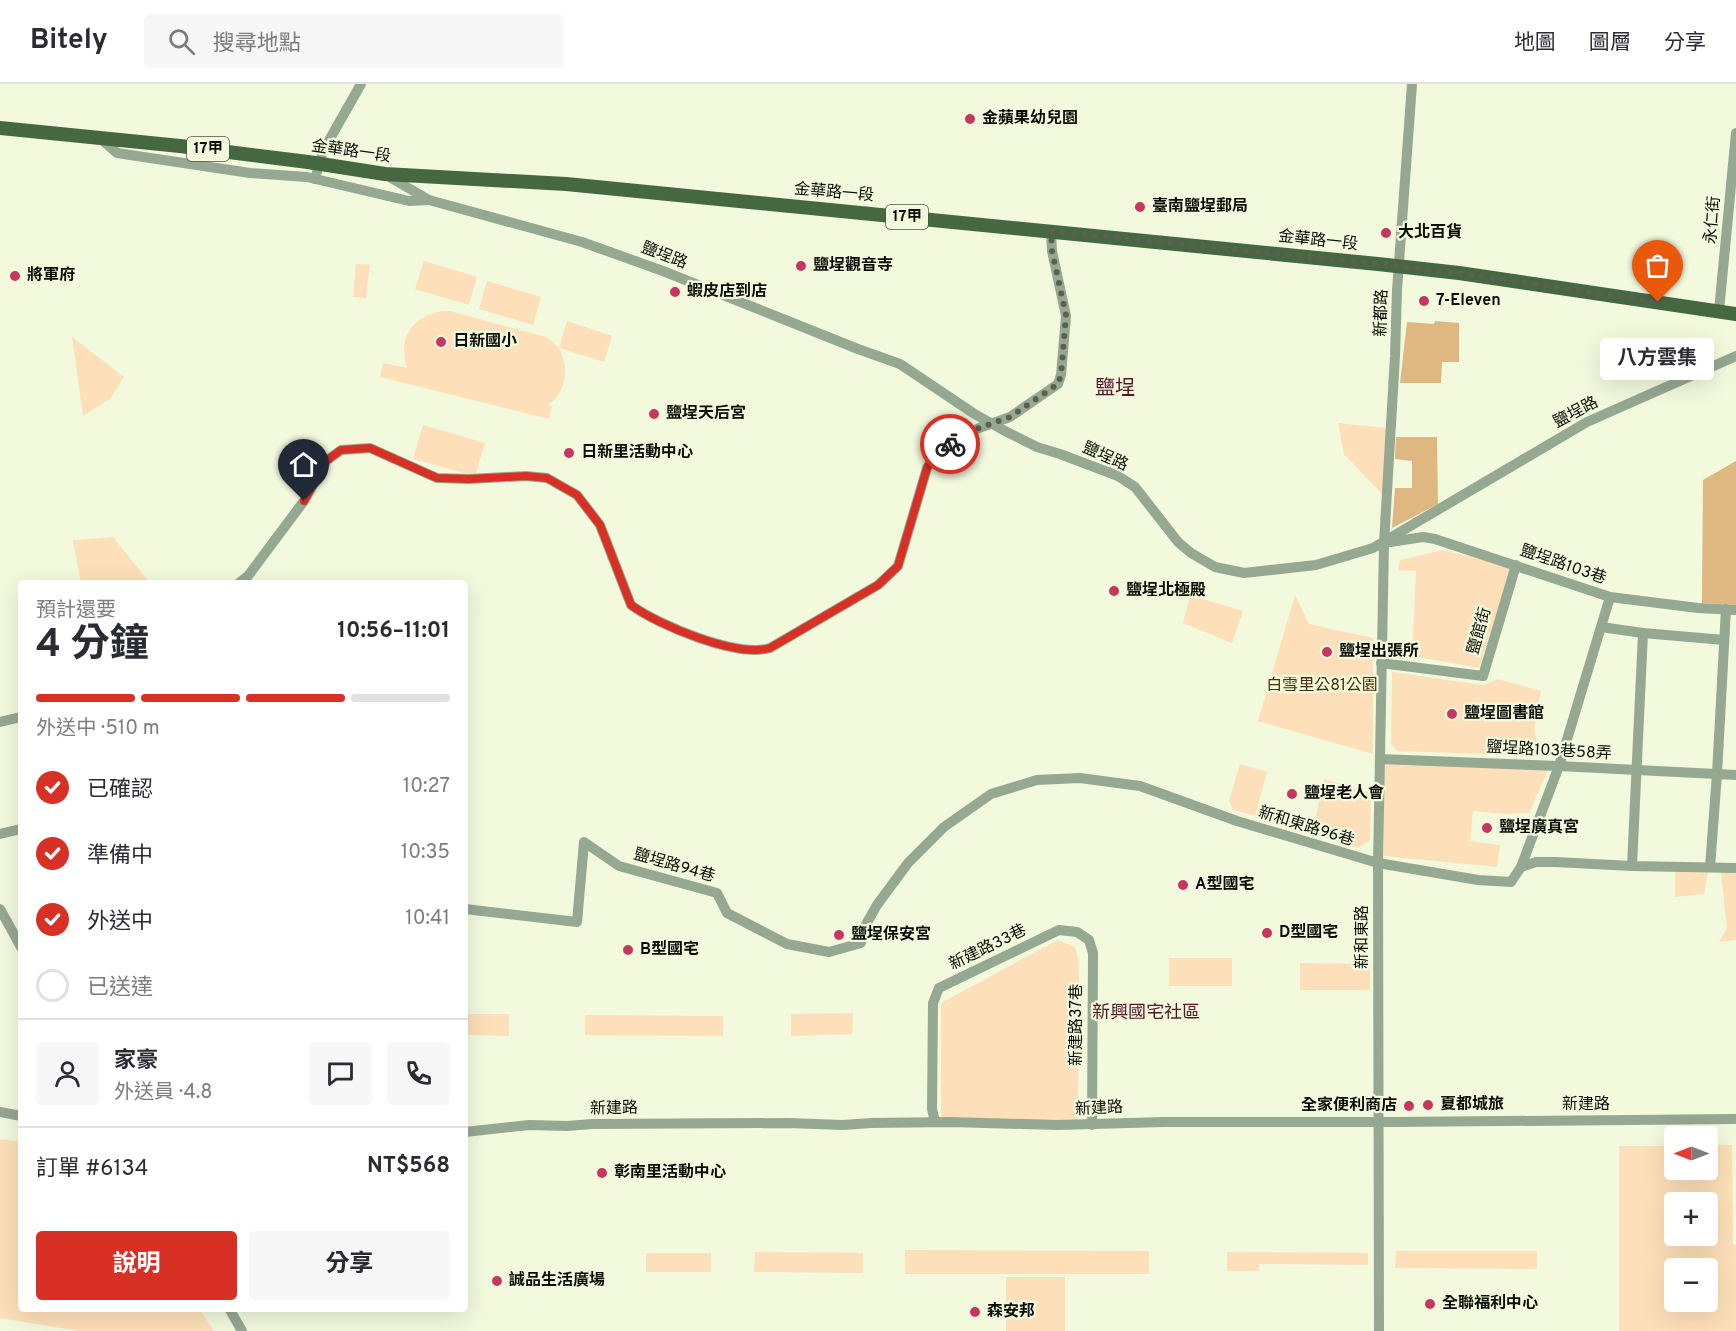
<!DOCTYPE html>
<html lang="zh-TW">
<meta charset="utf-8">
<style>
:root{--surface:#fff;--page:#f7f7f7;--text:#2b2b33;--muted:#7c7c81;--line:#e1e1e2;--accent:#d93025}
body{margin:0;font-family:Overpass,"Noto Sans TC",sans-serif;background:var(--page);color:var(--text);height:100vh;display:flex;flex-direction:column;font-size:22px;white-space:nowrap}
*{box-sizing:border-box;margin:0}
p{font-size:20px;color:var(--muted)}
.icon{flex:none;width:33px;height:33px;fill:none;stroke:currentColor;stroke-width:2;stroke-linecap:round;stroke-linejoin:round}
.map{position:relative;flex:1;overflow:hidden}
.details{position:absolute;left:18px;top:496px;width:450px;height:732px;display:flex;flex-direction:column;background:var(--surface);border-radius:6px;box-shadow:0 6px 24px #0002}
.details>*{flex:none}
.needle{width:39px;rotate:270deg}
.fabs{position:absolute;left:1664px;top:1042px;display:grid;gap:12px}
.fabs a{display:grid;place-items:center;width:54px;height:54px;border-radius:6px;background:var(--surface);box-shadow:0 6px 24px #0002;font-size:30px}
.pin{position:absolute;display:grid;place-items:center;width:51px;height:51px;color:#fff;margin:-62px -26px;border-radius:50% 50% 50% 0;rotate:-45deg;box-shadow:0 0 6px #0007}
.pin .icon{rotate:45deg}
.courier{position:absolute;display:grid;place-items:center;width:60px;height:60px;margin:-30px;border:4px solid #d93025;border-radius:50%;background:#fff;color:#222;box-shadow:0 2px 8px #0007}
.bubble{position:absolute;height:42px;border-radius:6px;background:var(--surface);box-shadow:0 6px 24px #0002;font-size:20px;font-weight:700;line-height:42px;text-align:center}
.overview em{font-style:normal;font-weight:700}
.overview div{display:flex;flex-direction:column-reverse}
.overview{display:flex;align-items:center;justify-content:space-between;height:102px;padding:0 18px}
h1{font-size:39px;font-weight:700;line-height:45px}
.bar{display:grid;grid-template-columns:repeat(4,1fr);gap:9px 6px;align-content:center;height:72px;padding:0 18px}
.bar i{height:8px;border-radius:4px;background:var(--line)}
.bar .active{background:var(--accent)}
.bar p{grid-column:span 4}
.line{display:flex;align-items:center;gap:15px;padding:0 18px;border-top:2px solid var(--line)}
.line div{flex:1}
.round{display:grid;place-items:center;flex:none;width:63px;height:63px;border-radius:6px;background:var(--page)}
ol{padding:0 18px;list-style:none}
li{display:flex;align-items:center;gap:18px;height:66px}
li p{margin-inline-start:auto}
li .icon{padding:6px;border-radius:50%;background:var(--accent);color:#fff;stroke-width:4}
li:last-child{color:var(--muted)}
li i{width:33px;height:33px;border:3px solid var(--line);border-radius:50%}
.primary-button{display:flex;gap:12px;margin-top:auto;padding:12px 18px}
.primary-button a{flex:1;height:69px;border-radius:6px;background:var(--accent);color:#fff;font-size:24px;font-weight:700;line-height:69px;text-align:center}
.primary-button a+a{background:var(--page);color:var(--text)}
header{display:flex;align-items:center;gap:36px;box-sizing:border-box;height:84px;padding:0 30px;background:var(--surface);border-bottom:2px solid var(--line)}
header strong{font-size:28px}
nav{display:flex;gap:33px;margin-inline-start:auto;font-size:21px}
.search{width:420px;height:54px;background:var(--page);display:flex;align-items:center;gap:15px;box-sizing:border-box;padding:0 21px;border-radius:6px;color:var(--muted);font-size:22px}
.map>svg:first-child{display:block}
.green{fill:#fde0b9;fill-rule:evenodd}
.forest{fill:#dfb780}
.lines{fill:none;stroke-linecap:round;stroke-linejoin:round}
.minor{stroke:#95a892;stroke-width:10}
.major{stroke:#466841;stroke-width:14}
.done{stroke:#5c6051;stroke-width:6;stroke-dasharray:0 10.8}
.route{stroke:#d93025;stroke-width:8}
.poi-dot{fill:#c63760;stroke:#f2f9dd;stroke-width:2}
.labels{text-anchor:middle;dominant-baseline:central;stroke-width:4.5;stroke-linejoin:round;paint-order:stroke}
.shield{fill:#f2f9dd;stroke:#505446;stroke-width:1.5}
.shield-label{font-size:15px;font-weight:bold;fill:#0b0d05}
.poi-label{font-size:16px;font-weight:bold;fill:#0b0d05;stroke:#f2f9dd;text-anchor:start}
.street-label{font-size:16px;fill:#0b0d05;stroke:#f2f9dd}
.park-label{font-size:16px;fill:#482e00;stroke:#f2f9dd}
.neighbourhood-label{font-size:18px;fill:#581427;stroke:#f2f9dd}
.quarter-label{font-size:20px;fill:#581427;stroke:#f2f9dd}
</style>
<header>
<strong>Bitely</strong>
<div class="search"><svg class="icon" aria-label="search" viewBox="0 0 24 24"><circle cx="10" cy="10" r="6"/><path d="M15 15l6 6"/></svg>搜尋地點</div>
<nav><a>地圖</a><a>圖層</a><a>分享</a></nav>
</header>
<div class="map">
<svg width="1736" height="1247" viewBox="0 0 1736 1247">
<rect width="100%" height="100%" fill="#f2f9dd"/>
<g class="green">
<path d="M 424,177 L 477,193 L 469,221 L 415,205 Z"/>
<path d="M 356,180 L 370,181 L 366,214 L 353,213 Z"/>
<path d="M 487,197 L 541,213 L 533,241 L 479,225 Z"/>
<path d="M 441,227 L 450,227 L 546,253 C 549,255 552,257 554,259 C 571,275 568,309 548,321 L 552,322 L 549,335 L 380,293 L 383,279 L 407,284 C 398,255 410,234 441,227 Z"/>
<path d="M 567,237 L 612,252 L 604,278 L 559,264 Z"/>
<path d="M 72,253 L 124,293 L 110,315 L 83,332 Z"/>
<path d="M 1338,339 L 1387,344 L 1382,410 L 1344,370 Z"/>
<path d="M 423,341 L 485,359 L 475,392 L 413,375 Z"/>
<path d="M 113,453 L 150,499 L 81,499 L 73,456 Z"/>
<path d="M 1442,466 L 1512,482 L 1479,584 L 1412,572 L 1416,487 L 1398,486 L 1400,476 Z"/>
<path d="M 1190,511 L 1243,527 L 1232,559 L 1183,539 Z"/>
<path d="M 1295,511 L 1309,540 L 1373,554 L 1373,670 L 1258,637 Z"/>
<path d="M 1392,588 L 1484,601 L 1498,595 L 1541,607 L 1534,644 L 1539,672 L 1397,667 L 1391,660 Z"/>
<path d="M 1383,677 L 1548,686 L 1529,729 L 1503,730 L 1473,727 L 1470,757 L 1500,761 L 1497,783 L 1384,772 Z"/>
<path d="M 1240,680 L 1267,688 L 1255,732 L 1234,726 L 1229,717 Z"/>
<path d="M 1324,695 L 1371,709 L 1370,756 L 1358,764 L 1312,750 Z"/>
<path d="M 1675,786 L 1708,787 L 1704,810 L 1675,813 Z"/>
<path d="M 1721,788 L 1736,788 L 1736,856 L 1719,858 L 1727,844 Z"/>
<path d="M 1058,856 L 1075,863 L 1079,878 L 1078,1037 L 941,1036 L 941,919 Z"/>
<rect x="1169" y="874" width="63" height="28"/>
<path d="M 1300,879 L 1370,880 L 1370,906 L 1300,906 Z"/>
<path d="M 853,929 L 852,950 L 791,952 L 791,930 Z"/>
<path d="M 465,930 L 509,930 L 509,952 L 465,951 Z"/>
<path d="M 585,931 L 723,932 L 723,952 L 585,951 Z"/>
<path d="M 0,1055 L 21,1058 L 21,1226 L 200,1226 L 214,1247 L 79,1247 L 0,1234 Z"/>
<path d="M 1707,1061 L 1732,1061 L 1733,1160 L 1736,1161 L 1736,1247 L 1619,1247 L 1619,1062 L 1674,1062 L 1674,1086 L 1707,1086 ZM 1674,1119 L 1707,1119 L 1707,1152 L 1674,1152 ZM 1674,1185 L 1707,1185 L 1707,1218 L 1674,1218 Z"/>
<path d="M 905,1166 L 1149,1167 L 1149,1190 L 905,1190 Z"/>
<path d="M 1396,1167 L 1537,1167 L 1537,1185 L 1395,1184 Z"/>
<path d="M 755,1168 L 863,1169 L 863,1189 L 754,1188 Z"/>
<path d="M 1227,1168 L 1368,1169 L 1368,1181 L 1259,1180 L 1259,1187 L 1227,1187 Z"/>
<rect x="646" y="1169" width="65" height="19"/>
<rect x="1006" y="1193" width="59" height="54"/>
</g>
<g class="forest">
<path d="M 1435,237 L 1459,239 L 1459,278 L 1442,278 L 1441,299 L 1400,299 L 1407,238 L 1434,240 Z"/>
<path d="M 1396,353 L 1437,353 L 1438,420 L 1392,444 L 1395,404 L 1412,404 L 1412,377 L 1395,375 Z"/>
<path d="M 1736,377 L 1736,521 L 1702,519 L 1703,396 Z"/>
</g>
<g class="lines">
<g class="minor">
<path d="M 100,54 L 117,69 L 250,89 L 307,93 L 409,117 L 429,116"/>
<path d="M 386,91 L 429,116 L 582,158 L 663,187 L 858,265 L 900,280 L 973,329 L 1003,346 L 1037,363 L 1060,370 L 1118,392 L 1135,403 L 1178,458 L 1191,469 L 1215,483 L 1244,489 L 1316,481 L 1373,464 L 1587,338 L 1736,272"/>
<path d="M 315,95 L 323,67 L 361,0"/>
<path d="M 1719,227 L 1736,49"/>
<path d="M 1390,458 L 1423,453 L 1435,455 L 1610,513 L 1698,524 L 1736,526"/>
<path d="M 238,500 L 248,492 L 304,417 L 326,377 L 341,366 L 370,364 L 437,394 L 469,395 L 526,392 L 547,394 L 577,411 L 600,441 L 631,521 C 658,541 737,574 770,564 L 878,501 L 898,482 L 927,384 L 935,370 L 945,363 L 979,344 L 1010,333 L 1058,300 L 1061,291 L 1066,232 L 1052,167 L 1051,147"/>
<path d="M 1601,543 L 1643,549 L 1724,556"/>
<path d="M 1381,579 L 1483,592 L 1516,481"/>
<path d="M 0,638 L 21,633"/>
<path d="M 1380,675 L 1559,682 L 1736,691"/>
<path d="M 0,750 L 21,745"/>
<path d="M 1632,782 L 1643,549"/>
<path d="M 1521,783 L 1536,778 L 1555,778 L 1632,782 L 1736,784"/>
<path d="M 1710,783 L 1717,690 L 1726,525"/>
<path d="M 0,825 L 21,863"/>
<path d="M 465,825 L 577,838 L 584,758 L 619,782 L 717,809 L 727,829 L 787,860 L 829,868 L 861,859 L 864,844 L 877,821 L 908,779 L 944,743 L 991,710 L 1037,696 L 1080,694 L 1140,702 L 1237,737 L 1378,779 L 1478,796 L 1511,798 L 1521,783 L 1559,682 L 1610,513"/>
<path d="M 0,1028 L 21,1032"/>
<path d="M 935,1038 L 932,1025 L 933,919 L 939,904 L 1059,846 L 1077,848 L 1089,856 L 1093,869 L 1092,1041"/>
<path d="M 465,1048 L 529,1041 L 567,1042 L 592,1040 L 788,1039 L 843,1041 L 871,1039 L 951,1038 L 1058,1041 L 1164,1038 L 1397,1038 L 1736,1035"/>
<path d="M 230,1226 L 242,1247"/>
<path d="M 1379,1247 L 1378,779 L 1384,459 L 1395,272 L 1397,206 L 1412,0"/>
</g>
<path class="major" d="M 0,44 L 180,62 L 308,78 L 385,90 L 566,100 L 1378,180 L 1459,189 L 1736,230"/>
</g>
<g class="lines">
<path class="done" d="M 950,360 L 979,344 L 1010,333 L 1058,300 L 1061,291 L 1066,231 L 1052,167 L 1051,147 L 1378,180 L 1459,189 L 1658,218"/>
<path class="route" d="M 304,417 L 326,377 L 341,366 L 370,364 L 437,394 L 469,395 L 526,392 L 547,394 L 577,411 L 600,441 L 631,521 C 658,541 737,574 770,564 L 878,501 L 898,482 L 927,384 L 935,370 L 950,360"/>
</g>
<g class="poi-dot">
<circle cx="970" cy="35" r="6"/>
<circle cx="1140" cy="123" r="6"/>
<circle cx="1386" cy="149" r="6"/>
<circle cx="801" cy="182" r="6"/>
<circle cx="15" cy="192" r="6"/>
<circle cx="675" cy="208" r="6"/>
<circle cx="1424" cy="217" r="6"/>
<circle cx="441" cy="258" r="6"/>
<circle cx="654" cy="330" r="6"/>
<circle cx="569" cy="369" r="6"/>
<circle cx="1114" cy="507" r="6"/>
<circle cx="1327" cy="568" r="6"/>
<circle cx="1452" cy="630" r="6"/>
<circle cx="1292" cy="710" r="6"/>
<circle cx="1487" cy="744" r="6"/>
<circle cx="1183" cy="801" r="6"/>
<circle cx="1267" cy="849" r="6"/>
<circle cx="839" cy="851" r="6"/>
<circle cx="628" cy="866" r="6"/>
<circle cx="1428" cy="1021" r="6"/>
<circle cx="1409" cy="1022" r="6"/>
<circle cx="602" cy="1089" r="6"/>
<circle cx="497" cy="1197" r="6"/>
<circle cx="1430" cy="1220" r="6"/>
<circle cx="975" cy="1228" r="6"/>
</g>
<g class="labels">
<g class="shield">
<rect x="187" y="53" width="42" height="24" rx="4.5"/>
<rect x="886" y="121" width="42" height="24" rx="4.5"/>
</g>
<g class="shield-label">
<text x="208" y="65">17甲</text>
<text x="907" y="133">17甲</text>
</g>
<g class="poi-label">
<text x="982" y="35">金蘋果幼兒園</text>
<text x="1152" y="123">臺南鹽埕郵局</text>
<text x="1398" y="149">大北百貨</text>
<text x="813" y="182">鹽埕觀音寺</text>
<text x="27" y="192">將軍府</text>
<text x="687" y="208">蝦皮店到店</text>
<text x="1436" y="217">7-Eleven</text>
<text x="453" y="258">日新國小</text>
<text x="666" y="330">鹽埕天后宮</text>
<text x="581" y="369">日新里活動中心</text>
<text x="1126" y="507">鹽埕北極殿</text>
<text x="1339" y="568">鹽埕出張所</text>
<text x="1464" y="630">鹽埕圖書館</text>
<text x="1304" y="710">鹽埕老人會</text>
<text x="1499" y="744">鹽埕廣真宮</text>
<text x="1195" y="801">A型國宅</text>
<text x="1279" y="849">D型國宅</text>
<text x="851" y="851">鹽埕保安宮</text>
<text x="640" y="866">B型國宅</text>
<text x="1440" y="1021">夏都城旅</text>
<text x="1397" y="1022" text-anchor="end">全家便利商店</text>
<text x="614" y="1089">彰南里活動中心</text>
<text x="509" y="1197">誠品生活廣場</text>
<text x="1442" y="1220">全聯福利中心</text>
<text x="987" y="1228">森安邦</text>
</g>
<g class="street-label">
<text transform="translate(351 68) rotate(8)">金華路一段</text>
<text transform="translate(834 109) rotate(5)">金華路一段</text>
<text transform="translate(1713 136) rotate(-85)">永仁街</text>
<text transform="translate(1318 157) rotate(6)">金華路一段</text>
<text transform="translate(664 172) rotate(21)">鹽埕路</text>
<text transform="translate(1382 229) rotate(-88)">新都路</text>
<text transform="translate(1576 329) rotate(-28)">鹽埕路</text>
<text transform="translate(1105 373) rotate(24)">鹽埕路</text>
<text transform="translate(1563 481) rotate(19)">鹽埕路103巷</text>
<text transform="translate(1480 547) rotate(-74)">鹽館街</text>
<text transform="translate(1549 667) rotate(3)">鹽埕路103巷58弄</text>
<text transform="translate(1306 743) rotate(17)">新和東路96巷</text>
<text transform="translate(674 782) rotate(16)">鹽埕路94巷</text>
<text transform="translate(1363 853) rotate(-90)">新和東路</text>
<text transform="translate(988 864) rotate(-26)">新建路33巷</text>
<text transform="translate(1077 941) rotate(-90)">新建路37巷</text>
<text x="1586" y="1021">新建路</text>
<text transform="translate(614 1025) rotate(-1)">新建路</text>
<text transform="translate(1099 1025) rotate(-3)">新建路</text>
</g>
<g class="park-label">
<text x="1322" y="602">白雪里公81公園</text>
</g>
<g class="neighbourhood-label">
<text x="1146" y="929">新興國宅社區</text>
</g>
<g class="quarter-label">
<text x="1115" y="305">鹽埕</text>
</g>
</g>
</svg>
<div class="fabs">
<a><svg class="needle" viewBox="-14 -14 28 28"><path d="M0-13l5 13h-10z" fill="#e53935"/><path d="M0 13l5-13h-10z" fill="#7c7c81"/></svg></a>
<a>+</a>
<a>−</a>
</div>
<div class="pin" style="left:1658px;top:218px;background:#ea580c"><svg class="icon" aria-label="bag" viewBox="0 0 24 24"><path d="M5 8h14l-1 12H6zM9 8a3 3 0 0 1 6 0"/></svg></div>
<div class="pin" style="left:304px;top:417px;background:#1f2937"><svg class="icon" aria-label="home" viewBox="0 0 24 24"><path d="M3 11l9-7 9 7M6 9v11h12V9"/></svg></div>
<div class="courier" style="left:950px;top:360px"><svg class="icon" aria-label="bike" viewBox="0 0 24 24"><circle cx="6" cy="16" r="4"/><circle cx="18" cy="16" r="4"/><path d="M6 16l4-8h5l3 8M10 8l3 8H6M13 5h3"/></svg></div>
<div class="bubble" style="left:1600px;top:254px;width:114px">八方雲集</div>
<section class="details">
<div class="overview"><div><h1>4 分鐘</h1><p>預計還要</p></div><em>10:56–11:01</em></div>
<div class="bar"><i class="active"></i><i class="active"></i><i class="active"></i><i></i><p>外送中 · 510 m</p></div>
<ol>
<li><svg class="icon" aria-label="check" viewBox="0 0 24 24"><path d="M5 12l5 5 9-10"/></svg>已確認<p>10:27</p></li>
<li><svg class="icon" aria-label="check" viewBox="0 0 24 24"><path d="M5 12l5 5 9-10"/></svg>準備中<p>10:35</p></li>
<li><svg class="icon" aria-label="check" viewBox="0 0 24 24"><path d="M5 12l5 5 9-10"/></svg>外送中<p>10:41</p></li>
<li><i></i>已送達</li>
</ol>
<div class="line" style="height:108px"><a class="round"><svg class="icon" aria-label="person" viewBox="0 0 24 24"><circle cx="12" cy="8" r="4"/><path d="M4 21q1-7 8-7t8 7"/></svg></a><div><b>家豪</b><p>外送員 · 4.8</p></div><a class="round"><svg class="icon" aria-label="chat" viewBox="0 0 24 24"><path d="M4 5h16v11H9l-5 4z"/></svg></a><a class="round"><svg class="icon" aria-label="phone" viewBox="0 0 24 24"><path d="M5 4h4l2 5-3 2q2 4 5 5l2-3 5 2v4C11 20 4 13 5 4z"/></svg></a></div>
<div class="line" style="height:78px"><div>訂單 #6134</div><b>NT$568</b></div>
<div class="primary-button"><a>說明</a><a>分享</a></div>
</section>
</div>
